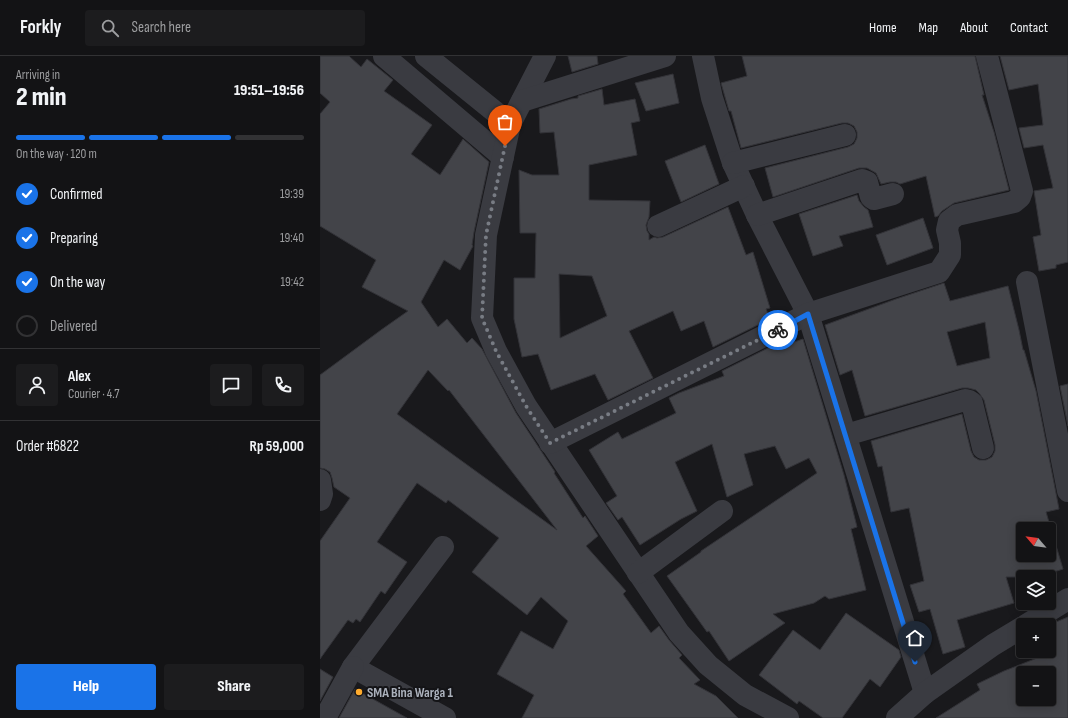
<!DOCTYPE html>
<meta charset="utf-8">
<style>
:root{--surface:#131315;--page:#1c1c1e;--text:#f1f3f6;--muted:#9d9ea0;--line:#323234;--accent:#1a73e8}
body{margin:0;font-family:"Sofia Sans Condensed",sans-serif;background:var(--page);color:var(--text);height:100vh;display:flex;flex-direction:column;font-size:15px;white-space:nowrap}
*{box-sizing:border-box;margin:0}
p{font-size:13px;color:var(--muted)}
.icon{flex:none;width:22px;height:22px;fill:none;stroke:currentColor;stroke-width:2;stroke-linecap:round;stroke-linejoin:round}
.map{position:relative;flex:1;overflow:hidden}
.panel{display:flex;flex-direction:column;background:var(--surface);width:320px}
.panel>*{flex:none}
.needle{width:26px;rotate:298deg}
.buttons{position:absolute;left:696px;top:466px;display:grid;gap:8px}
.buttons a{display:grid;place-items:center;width:40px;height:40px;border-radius:4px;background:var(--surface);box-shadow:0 2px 10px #0003,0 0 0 1px var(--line);font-size:20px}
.pin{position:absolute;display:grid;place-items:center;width:34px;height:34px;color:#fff;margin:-41px -17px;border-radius:50% 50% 50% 0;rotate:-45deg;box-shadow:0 0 4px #0007}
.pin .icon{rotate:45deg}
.courier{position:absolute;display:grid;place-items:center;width:40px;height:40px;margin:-20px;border:3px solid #1a73e8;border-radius:50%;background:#fff;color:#222;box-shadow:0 1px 5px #0007}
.summary em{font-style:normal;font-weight:800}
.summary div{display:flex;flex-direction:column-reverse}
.summary{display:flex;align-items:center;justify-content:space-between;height:68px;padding:0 16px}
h1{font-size:26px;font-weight:800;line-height:30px}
.bar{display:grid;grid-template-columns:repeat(4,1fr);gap:6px 4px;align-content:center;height:48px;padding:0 16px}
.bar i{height:5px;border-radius:3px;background:var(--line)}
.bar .on{background:var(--accent)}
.bar p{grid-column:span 4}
.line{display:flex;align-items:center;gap:10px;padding:0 16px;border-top:1px solid var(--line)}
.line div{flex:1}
.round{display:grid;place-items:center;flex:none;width:42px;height:42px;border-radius:4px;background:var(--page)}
ol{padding:0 16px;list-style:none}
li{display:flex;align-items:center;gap:12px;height:44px}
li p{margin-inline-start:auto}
li .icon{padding:4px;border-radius:50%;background:var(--accent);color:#fff;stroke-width:4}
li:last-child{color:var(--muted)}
li i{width:22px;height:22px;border:2px solid var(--line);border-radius:50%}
.action{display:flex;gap:8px;margin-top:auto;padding:8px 16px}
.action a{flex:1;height:46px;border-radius:4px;background:var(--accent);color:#fff;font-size:16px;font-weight:800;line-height:46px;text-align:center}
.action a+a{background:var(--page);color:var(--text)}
header{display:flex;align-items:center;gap:24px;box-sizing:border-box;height:56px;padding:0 20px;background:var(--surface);border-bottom:1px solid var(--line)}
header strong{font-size:19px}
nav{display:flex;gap:22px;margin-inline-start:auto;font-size:14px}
.search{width:280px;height:36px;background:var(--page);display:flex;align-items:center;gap:10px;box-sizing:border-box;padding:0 14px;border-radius:4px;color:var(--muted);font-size:15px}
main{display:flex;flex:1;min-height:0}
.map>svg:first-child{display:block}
.building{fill:#434449;stroke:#333338;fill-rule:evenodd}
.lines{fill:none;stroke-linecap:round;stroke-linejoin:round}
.street{stroke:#3a3b41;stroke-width:22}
.done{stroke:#787c84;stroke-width:4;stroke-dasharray:0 7.2}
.route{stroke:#1a73e8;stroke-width:5}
.poi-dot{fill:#ffac2e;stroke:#141417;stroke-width:1.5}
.labels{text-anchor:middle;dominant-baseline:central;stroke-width:4;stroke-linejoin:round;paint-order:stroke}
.poi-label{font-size:14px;font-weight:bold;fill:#abb1bc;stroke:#141417;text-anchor:start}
</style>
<header>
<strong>Forkly</strong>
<div class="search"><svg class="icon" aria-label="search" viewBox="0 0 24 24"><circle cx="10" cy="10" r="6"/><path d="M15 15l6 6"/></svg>Search here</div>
<nav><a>Home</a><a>Map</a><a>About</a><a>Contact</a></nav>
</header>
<main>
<section class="panel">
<div class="summary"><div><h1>2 min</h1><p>Arriving in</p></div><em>19:51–19:56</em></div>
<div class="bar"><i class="on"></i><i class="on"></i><i class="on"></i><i></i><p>On the way · 120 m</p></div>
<ol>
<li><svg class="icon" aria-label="check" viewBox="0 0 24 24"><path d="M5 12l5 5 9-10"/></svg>Confirmed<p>19:39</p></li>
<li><svg class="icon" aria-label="check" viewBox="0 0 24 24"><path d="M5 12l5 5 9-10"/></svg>Preparing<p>19:40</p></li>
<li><svg class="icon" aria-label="check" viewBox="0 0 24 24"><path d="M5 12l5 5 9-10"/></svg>On the way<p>19:42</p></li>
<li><i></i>Delivered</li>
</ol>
<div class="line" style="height:72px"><a class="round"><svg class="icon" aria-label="person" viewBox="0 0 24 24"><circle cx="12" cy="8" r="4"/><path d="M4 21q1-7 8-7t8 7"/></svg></a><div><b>Alex</b><p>Courier · 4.7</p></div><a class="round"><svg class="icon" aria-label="chat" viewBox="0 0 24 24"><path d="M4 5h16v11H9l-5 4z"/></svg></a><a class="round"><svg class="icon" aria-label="phone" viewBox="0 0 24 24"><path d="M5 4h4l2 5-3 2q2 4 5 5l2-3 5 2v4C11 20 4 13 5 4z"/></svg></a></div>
<div class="line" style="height:52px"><div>Order #6822</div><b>Rp 59,000</b></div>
<div class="action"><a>Help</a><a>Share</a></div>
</section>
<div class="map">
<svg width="748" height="662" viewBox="0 0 748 662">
<rect width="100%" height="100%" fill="#19191c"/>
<g class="building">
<path d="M 0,0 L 29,0 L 41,11 L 47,3 L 73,24 L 64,35 L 112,69 L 91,98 L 120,119 L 143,83 L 169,106 L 154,176 L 152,189 L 153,190 L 140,214 L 124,204 L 101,246 L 118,271 L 127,263 L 147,287 L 152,282 L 162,293 L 196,357 L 235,416 L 234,417 L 263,462 L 265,460 L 278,480 L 266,490 L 306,535 L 303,538 L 331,577 L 339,570 L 349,584 L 362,599 L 359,602 L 380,624 L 374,628 L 396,640 L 418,662 L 202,662 L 214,639 L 177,618 L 201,575 L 233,593 L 248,565 L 221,541 L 207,559 L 152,516 L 179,482 L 128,444 L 126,447 L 97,427 L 57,486 L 87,506 L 65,538 L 61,535 L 40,566 L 36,563 L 33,567 L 28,564 L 0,603 L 0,485 L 30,442 L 14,431 L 12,422 L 10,416 L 5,413 L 0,412 L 0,319 L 61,274 L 88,255 L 42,231 L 56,204 L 0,170 L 0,58 L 10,46 L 0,37 ZM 108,314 L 128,335 L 129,334 L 237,474 L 77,358 Z"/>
<path d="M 248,0 L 277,0 L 278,8 L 252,16 Z"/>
<path d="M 422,0 L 655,0 L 664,39 L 662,39 L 674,76 L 689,134 L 634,147 L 622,155 L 618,160 L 615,161 L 606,120 L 580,128 L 576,126 L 570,126 L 561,128 L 556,117 L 547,112 L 539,112 L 453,141 L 445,112 L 528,91 L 534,88 L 537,82 L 537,76 L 534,70 L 528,67 L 522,67 L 421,92 L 411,55 L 409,55 L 401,27 L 427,20 Z"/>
<path d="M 680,0 L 748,0 L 748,206 L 736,209 L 736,212 L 719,215 L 713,181 L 721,179 L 714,135 L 733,132 L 723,89 L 704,92 L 699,72 L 723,69 L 718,28 L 689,34 Z"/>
<path d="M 353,18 L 359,47 L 326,55 L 315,27 Z"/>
<path d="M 282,33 L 284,49 L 315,43 L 320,65 L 311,67 L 317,99 L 269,109 L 269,144 L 330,145 L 329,161 L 326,169 L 327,175 L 329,178 L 329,184 L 334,181 L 337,182 L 343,181 L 408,151 L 426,199 L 433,196 L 450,252 L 446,253 L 450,263 L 393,291 L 384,265 L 361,275 L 353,255 L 309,275 L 333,322 L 288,344 L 275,318 L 231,334 L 218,298 L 202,301 L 194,263 L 194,222 L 215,222 L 216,177 L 200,177 L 199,114 L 212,119 L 239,119 L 234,76 L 220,77 L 219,53 L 251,43 L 258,42 L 258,40 ZM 239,218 L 272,220 L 287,260 L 240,282 Z"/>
<path d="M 385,89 L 399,128 L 361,146 L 345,105 Z"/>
<path d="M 537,139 L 539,145 L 544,151 L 548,154 L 553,171 L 519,180 L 523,190 L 493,200 L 479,158 Z"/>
<path d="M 603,162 L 613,192 L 567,209 L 556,179 Z"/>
<path d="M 624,227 L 630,245 L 688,230 L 699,274 L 703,294 L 704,294 L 716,335 L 735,432 L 739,453 L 726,456 L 743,513 L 718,521 L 686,521 L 694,547 L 637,564 L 645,591 L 623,598 L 610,553 L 599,556 L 590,529 L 604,525 L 589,452 L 571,456 L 562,410 L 558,411 L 551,385 L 642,358 L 651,395 L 654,401 L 659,404 L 666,404 L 672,401 L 675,395 L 675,389 L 664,344 L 659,337 L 656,334 L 648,332 L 642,332 L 545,360 L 532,314 L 520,319 L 505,269 L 576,243 ZM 665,266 L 670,302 L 637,310 L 627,276 ZM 703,473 L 729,473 L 729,499 L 703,499 Z"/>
<path d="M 483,283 L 524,419 L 537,471 L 531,473 L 546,534 L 509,543 L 505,540 L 494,547 L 453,558 L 465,567 L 409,605 L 389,575 L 387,576 L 347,520 L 381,496 L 381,495 L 497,417 L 489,402 L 466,413 L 455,390 L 424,398 L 433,429 L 407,441 L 392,388 L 355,406 L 377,455 L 361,463 L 320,489 L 302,461 L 298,464 L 286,447 L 297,440 L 269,394 L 298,376 L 302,383 L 356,357 L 349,342 L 359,337 L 404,320 L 402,315 L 460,286 L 462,290 Z"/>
<path d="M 748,328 L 748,370 L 740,330 Z"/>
<path d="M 526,557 L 579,594 L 581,601 L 560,631 L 550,623 L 522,662 L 503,662 L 479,645 L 477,648 L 439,619 L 473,574 L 500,594 Z"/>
<path d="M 748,561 L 748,662 L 616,662 L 660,634 L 657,628 L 684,615 L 735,595 L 729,579 L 729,569 ZM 703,617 L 729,617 L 729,643 L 703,643 Z"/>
<path d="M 0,613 L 13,621 L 0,645 Z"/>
<path d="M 35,633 L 87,662 L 19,662 Z"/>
</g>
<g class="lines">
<g class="street">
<path d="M 64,0 L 183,101"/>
<path d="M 106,0 L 190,68"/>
<path d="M 225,0 L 190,68 L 166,179 L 162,262 L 176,295 L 206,350 L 359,577 L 388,609 L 425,639 L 468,662"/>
<path d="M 383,0 L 392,42 L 413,107 L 437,159 L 488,258 L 605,637"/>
<path d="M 202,45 L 345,0"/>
<path d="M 413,107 L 525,79"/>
<path d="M 437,159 L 542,124 L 547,126 L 551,141 L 554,143 L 573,138"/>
<path d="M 338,170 L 424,130"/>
<path d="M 707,226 L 748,435"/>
<path d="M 526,379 L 645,344 L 649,345 L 652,347 L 663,392"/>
<path d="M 230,387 L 488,258 L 619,216 L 630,199 L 630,187 L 627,174 L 629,165 L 637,159 L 694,146 L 700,141 L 702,135 L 667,0"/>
<path d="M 0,424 L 2,438 L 0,444"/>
<path d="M 123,491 L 33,611 L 125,662"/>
<path d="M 318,517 L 402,455"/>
<path d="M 706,569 L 748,543"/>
<path d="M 5,662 L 33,611"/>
<path d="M 577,662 L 605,637 L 673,589 L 703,571"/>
</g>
</g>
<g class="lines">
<path class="done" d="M 185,90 L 166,179 L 162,262 L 176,295 L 206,350 L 230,387 L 458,274"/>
<path class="route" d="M 458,274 L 488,258 L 595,606"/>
</g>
<circle class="poi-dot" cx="39" cy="636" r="4"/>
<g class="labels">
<g class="poi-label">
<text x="47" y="636">SMA Bina Warga 1</text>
</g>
</g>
</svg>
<div class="buttons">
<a><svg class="needle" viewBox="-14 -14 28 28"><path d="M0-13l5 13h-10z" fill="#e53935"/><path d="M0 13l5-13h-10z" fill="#9d9ea0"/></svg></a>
<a><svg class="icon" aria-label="layers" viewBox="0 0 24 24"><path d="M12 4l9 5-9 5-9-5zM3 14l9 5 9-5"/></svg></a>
<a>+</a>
<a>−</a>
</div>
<div class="pin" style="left:185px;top:90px;background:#ea580c"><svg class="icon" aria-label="bag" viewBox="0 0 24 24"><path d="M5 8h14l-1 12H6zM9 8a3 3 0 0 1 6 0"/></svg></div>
<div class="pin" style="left:595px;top:606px;background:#1f2937"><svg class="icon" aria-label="home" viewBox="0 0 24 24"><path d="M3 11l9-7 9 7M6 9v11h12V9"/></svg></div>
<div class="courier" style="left:458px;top:274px"><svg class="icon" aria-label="bike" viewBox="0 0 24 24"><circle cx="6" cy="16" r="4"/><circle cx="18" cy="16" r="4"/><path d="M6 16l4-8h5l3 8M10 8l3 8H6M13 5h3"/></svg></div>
</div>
</main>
